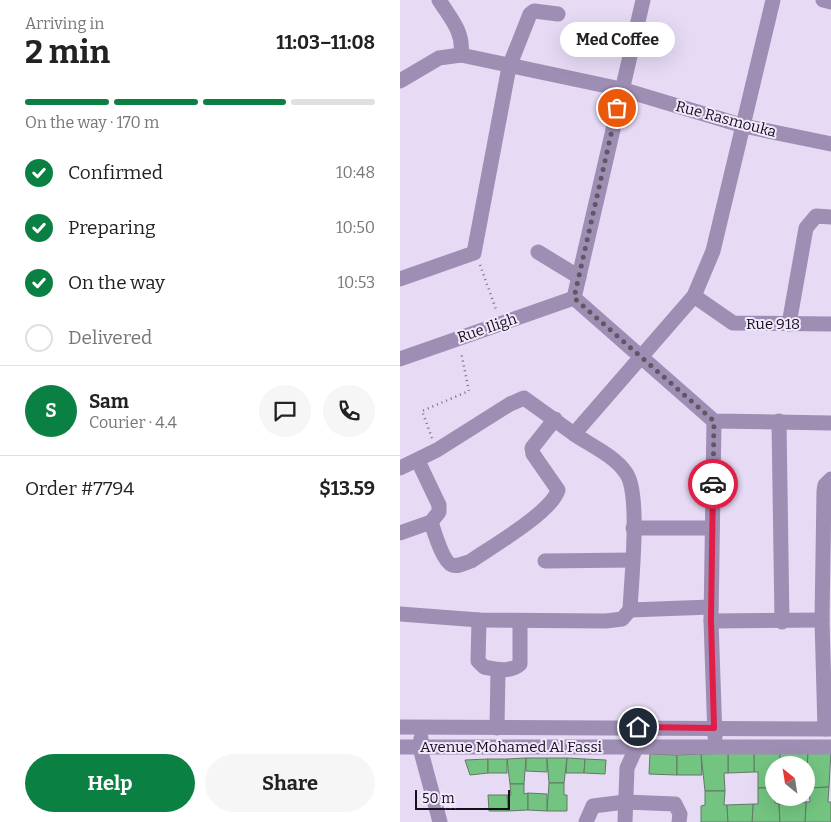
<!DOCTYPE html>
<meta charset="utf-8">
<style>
:root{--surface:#fff;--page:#f6f6f6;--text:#222;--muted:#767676;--line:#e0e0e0;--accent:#0b8043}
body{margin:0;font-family:Bitter,serif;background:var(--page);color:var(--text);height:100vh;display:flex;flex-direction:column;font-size:19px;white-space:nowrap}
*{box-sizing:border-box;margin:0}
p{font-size:16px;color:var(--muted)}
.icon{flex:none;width:28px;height:28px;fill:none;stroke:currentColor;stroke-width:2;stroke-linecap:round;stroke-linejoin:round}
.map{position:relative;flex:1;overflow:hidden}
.details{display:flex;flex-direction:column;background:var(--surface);width:400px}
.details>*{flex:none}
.needle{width:32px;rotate:330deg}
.buttons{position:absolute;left:365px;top:756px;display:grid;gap:10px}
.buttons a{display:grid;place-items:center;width:50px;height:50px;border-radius:50%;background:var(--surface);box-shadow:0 5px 20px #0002;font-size:25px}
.scale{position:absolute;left:15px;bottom:12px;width:95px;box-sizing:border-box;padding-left:5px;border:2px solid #151019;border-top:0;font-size:14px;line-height:18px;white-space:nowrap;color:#151019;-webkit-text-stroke:4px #f2e8fe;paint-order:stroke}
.pin{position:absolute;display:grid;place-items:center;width:42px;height:42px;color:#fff;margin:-21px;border:2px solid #fff;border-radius:50%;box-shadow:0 1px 5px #0007}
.courier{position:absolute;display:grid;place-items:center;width:50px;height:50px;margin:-25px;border:4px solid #e11d48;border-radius:50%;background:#fff;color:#222;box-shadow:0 1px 6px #0007}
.bubble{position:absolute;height:35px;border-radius:18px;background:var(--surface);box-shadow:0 5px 20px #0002;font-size:16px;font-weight:700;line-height:35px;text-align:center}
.overview em{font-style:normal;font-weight:700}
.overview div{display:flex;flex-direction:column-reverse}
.overview{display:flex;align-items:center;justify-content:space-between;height:85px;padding:0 25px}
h1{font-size:32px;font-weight:700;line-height:38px}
.bar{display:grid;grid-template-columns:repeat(4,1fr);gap:8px 5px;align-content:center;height:60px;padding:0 25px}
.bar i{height:6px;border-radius:4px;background:var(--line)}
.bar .current{background:var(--accent)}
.bar p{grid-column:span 4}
.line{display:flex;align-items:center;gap:12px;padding:0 25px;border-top:1px solid var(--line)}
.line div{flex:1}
.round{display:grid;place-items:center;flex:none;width:52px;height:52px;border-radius:26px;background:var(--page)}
ol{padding:0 25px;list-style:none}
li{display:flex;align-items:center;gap:15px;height:55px}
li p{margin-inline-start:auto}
li .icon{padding:5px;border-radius:50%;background:var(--accent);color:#fff;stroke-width:4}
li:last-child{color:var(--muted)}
li i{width:28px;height:28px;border:2px solid var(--line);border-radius:50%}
.button{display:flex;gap:10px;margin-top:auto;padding:10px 25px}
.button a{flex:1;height:58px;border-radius:30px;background:var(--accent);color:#fff;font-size:20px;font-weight:700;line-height:58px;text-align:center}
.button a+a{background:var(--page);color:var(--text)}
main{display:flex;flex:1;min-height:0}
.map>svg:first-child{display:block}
.building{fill:#74c481;stroke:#637865}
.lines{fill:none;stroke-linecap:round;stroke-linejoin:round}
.path{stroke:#776e80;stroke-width:2.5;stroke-dasharray:1 4;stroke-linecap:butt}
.minor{stroke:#9f8eb3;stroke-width:15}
.done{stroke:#5e5766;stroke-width:5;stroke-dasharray:0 9}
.route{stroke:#e11d48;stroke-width:6}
.labels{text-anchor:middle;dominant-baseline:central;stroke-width:4;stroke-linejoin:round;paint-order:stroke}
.street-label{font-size:15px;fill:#151019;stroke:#f2e8fe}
</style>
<main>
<section class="details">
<div class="overview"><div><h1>2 min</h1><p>Arriving in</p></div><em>11:03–11:08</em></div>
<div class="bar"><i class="current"></i><i class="current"></i><i class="current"></i><i></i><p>On the way · 170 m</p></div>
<ol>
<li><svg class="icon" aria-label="check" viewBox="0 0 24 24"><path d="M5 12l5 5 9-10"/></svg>Confirmed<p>10:48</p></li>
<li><svg class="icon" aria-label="check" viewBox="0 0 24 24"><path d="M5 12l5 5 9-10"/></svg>Preparing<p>10:50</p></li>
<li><svg class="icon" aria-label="check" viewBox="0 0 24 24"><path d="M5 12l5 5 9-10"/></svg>On the way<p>10:53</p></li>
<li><i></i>Delivered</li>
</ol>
<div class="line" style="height:90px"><b class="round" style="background:var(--accent);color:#fff">S</b><div><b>Sam</b><p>Courier · 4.4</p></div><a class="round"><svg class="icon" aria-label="chat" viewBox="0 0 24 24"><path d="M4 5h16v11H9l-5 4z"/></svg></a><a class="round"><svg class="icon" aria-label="phone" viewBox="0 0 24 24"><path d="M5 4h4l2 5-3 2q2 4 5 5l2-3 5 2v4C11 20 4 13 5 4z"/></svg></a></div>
<div class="line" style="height:65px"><div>Order #7794</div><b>$13.59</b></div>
<div class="button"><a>Help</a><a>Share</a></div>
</section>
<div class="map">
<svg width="431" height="822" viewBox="0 0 431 822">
<rect width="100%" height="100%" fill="#e6daf5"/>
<g class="building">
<path d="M 380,751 L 380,765 L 374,765 L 374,788 L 358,788 L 358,772 L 354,772 L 354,752 Z"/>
<path d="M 380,751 L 408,751 L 407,771 L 406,765 L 380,765 Z"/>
<path d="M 408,751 L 431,751 L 429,787 L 409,788 L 410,771 L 407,771 Z"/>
<path d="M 354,752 L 354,772 L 328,773 L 328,753 Z"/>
<path d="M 328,753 L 328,773 L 324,773 L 325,791 L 305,791 L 301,754 Z"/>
<path d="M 250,754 L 277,755 L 277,775 L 249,774 Z"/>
<path d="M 301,754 L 302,775 L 277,775 L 277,755 Z"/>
<path d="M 126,758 L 147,758 L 147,772 L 126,771 Z"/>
<path d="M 126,758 L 124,784 L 110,784 L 107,759 Z"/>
<path d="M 147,758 L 167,758 L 164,783 L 149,783 Z"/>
<path d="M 167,758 L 185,759 L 184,773 L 166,773 Z"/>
<path d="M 88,759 L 88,773 L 70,775 L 65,760 Z"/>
<rect x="88" y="759" width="19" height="14"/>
<path d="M 185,759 L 206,760 L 205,774 L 184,773 Z"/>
<path d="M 149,783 L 164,783 L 164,795 L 167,795 L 167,811 L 147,811 Z"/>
<path d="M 110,784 L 124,784 L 124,794 L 128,793 L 128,810 L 108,811 L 107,795 L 111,795 Z"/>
<path d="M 429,787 L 428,802 L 431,802 L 431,822 L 405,822 L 406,802 L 410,802 L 409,788 Z"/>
<path d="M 358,788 L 374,788 L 375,803 L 379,804 L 380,822 L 352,822 L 353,804 L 358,804 Z"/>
<path d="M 305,791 L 325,791 L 324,805 L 327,805 L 328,822 L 301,822 L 301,806 L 305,805 Z"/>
<path d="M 128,793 L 147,794 L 147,811 L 128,810 Z"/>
<path d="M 88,795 L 107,795 L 108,811 L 89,811 Z"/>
<path d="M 406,802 L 405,822 L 380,822 L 379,804 Z"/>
<path d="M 353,804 L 352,822 L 328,822 L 327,805 Z"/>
</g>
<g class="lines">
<g class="path">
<path d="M 80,265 L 97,312"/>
<path d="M 32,438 L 22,411 L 69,391 L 61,352"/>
</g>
<g class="minor">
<path d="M 39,0 C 51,19 64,32 61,55"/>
<path d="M 423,0 L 431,2"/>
<path d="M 0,81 L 39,58 L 61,55 L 221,89 L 344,126 L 431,144"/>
<path d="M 138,252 L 179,277"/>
<path d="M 0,279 L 74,253 L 109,67 L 130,14 L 134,11 L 158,14"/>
<path d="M 294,296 L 333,323 L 431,324"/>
<path d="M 174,298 L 243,0"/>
<path d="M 174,298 L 314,421 L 431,423"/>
<path d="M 389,324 L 406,228 L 416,216 L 431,217"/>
<path d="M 0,359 L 174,298"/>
<path d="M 314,421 L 311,621 L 315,737"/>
<path d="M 379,421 L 382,622"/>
<path d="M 0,468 L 37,450 L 110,404 L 124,398 L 174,434 L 294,296 L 313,251 L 373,0"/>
<path d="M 31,522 C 34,531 43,562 52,565 C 58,567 65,563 71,561 C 91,547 152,512 158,490 L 133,454 L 132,448 L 155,419"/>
<path d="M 233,528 L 312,528"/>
<path d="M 0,533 L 31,522 L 39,512 L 39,505 L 18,461"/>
<path d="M 145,561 L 232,560"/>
<path d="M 230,610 L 311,607"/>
<path d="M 0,614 L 79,620 L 206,621 L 222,619 L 230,610 C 231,583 241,493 226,473 C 215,456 190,445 174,434"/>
<path d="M 79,620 L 78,661 L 84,667 C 95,669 111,673 120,664 L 120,621"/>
<path d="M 311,621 L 422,620"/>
<path d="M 0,727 L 431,729"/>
<path d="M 97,728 L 98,670"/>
<path d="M 425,729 L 422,620 L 424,491 L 425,485 L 431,479"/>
<path d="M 21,738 L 20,748 L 40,822"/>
<path d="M 0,747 L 431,747"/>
<path d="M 186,822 L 193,806 L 225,802 L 275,804 L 280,814 L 279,822"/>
<path d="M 225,822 L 227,768 L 237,746 L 237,739"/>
</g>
</g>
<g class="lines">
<path class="done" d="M 217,108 L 174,298 L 314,421 L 313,484"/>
<path class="route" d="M 238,727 L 314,728 L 311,620 L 313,484"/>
</g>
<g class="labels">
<g class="street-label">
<text transform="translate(326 119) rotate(15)">Rue Rasmouka</text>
<text x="373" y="324">Rue 918</text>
<text transform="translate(87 328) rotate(-19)">Rue Iligh</text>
<text x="111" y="747">Avenue Mohamed Al Fassi</text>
</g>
</g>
</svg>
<div class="buttons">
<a><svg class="needle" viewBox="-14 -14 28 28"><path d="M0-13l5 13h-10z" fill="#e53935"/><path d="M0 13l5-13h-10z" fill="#767676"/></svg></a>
</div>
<div class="scale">50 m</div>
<div class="pin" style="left:217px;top:108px;background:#ea580c"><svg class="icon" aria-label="bag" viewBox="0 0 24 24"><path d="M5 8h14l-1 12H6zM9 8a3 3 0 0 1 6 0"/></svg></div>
<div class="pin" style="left:238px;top:727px;background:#1f2937"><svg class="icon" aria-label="home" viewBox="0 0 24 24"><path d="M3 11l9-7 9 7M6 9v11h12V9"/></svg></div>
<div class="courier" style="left:313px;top:484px"><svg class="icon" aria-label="car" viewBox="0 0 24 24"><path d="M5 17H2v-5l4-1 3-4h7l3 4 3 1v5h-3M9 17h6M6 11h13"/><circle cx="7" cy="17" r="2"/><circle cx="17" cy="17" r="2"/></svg></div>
<div class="bubble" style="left:160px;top:22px;width:115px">Med Coffee</div>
</div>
</main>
